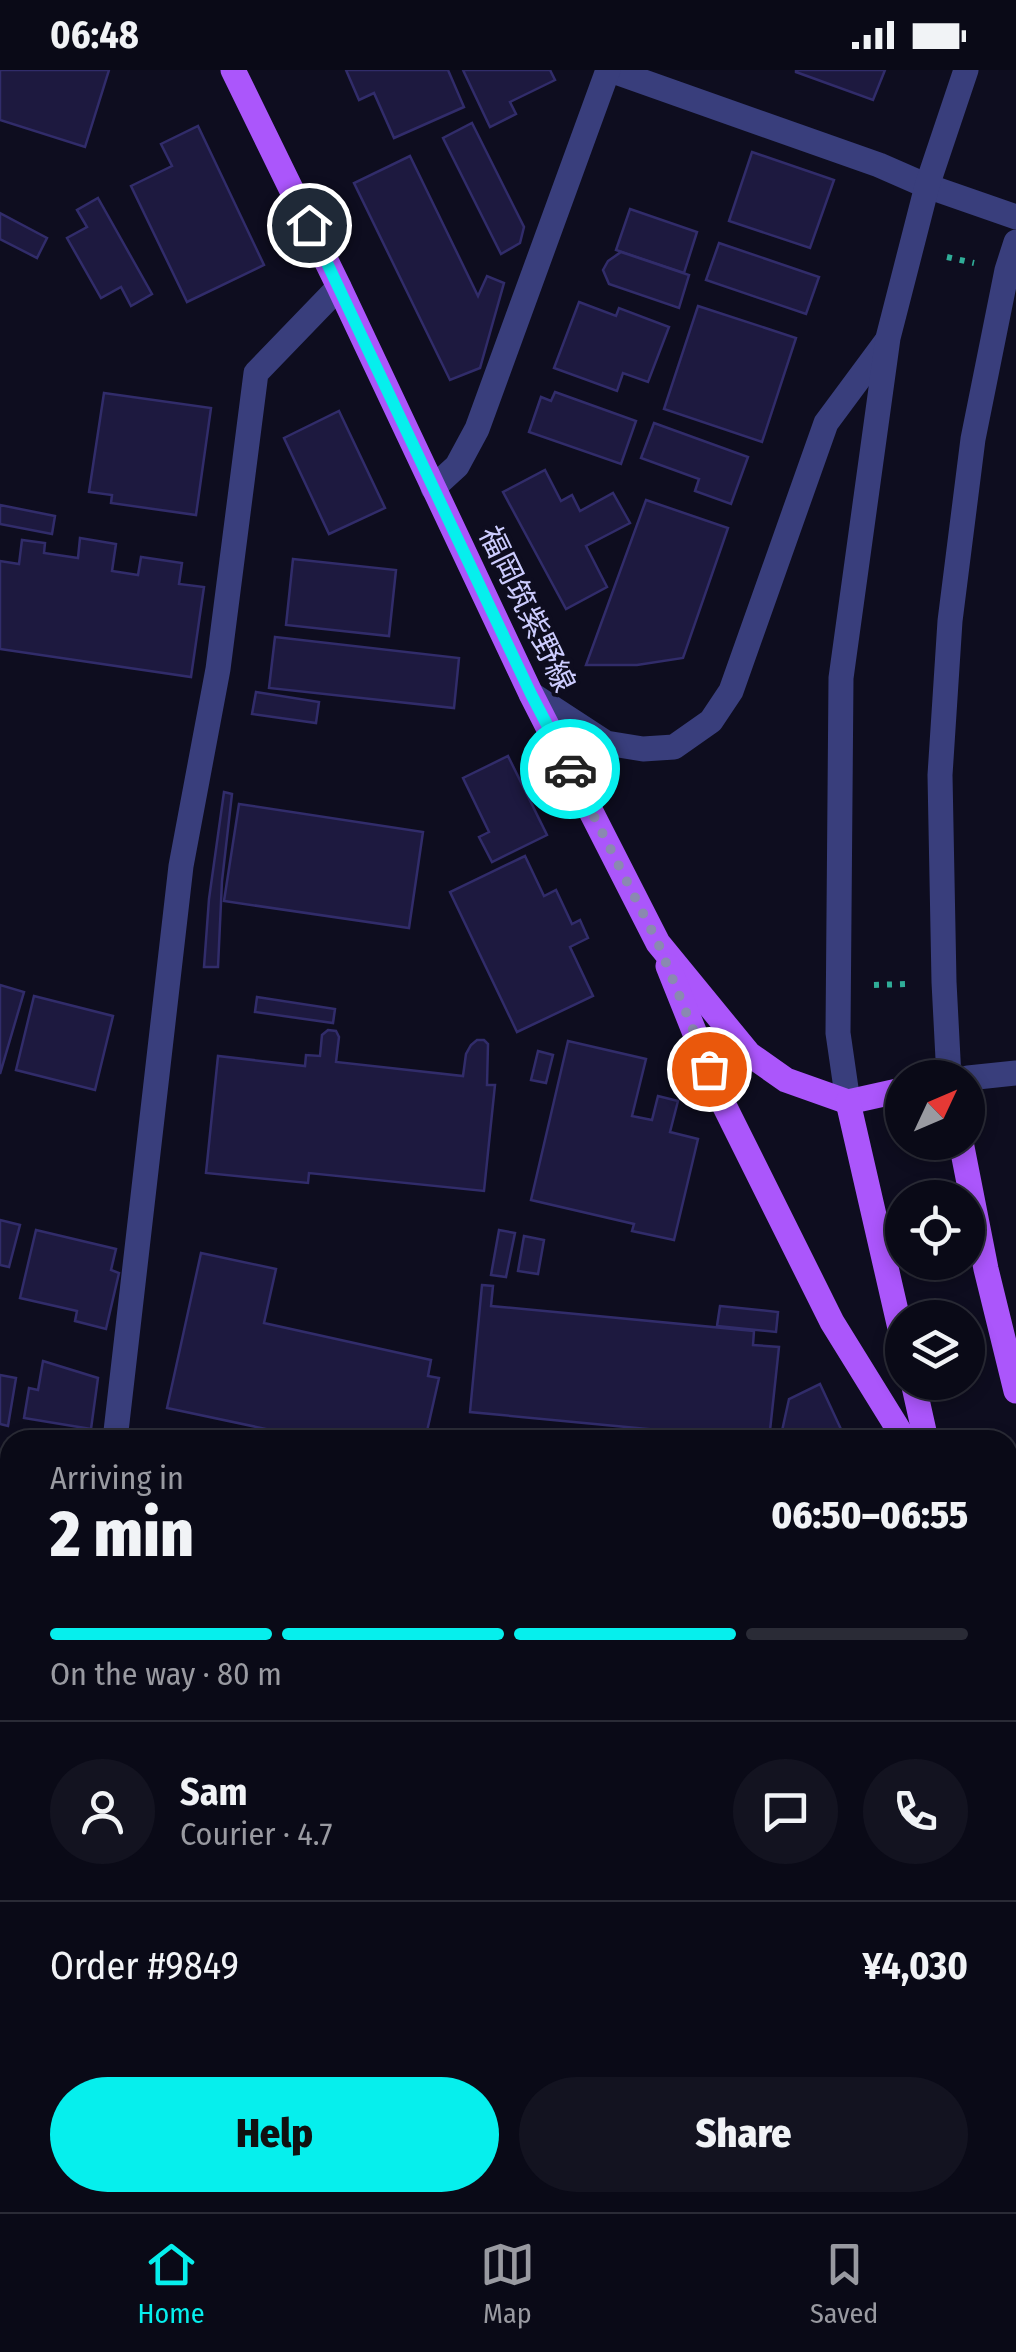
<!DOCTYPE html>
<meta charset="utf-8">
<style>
:root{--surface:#0a0a17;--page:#131320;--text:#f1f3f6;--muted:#999aa1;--line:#2a2b36;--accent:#06efed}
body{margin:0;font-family:"Fira Sans Condensed","Noto Sans JP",sans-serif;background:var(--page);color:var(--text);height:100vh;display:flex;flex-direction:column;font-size:38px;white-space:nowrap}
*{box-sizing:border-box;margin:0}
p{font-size:32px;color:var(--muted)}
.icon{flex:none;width:55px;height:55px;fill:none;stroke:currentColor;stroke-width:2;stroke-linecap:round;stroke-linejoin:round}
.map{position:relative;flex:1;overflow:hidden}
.drawer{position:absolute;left:0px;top:1360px;width:1018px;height:782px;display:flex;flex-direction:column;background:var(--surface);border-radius:30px 30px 0 0;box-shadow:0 5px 15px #0003,0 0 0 2px var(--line)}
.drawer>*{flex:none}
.needle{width:65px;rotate:46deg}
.tools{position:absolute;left:885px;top:990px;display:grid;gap:20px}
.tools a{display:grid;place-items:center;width:100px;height:100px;border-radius:50%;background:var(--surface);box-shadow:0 5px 15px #0003,0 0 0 2px var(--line);font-size:50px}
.pin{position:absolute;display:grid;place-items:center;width:85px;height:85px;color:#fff;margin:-42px;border:5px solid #fff;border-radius:50%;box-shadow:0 2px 10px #0007}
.courier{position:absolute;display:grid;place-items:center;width:100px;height:100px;margin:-50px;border:8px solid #06efed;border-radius:50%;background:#fff;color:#222;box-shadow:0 2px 12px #0007}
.headline em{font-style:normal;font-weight:800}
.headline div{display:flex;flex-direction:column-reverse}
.headline{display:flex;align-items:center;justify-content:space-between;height:170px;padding:0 50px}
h1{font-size:65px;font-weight:800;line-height:75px}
.bar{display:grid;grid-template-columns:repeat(4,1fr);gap:15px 10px;align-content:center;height:120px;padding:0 50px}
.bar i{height:12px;border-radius:8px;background:var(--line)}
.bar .on{background:var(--accent)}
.bar p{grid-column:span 4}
.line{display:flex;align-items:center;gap:25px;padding:0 50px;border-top:2px solid var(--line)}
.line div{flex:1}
.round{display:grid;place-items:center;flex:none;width:105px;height:105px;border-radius:52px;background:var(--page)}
.cta{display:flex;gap:20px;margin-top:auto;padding:20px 50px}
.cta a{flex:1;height:115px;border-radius:60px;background:var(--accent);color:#111;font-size:40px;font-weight:800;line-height:115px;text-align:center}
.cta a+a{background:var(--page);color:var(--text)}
.status{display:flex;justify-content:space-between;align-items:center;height:70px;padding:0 50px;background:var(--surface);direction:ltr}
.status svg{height:28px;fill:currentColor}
.dock{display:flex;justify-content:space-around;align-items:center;height:140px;border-top:2px solid var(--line);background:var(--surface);font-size:28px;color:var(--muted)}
.dock a{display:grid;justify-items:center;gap:5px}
.dock .on{color:var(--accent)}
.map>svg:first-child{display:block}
.green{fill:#102825}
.building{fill:#1d193f;stroke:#312c6a;stroke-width:2.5}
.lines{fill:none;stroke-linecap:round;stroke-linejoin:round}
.path{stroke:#30ad98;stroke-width:6;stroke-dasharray:5 8;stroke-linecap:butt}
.minor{stroke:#393e7c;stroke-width:25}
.major{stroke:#ab56fb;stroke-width:25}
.done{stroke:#8a89b0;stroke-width:10;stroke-dasharray:0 18}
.route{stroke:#06efed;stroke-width:12}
.labels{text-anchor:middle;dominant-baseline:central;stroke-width:8;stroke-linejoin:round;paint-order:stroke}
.street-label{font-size:30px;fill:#ccccfe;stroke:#0e0d1f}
</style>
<div class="status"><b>06:48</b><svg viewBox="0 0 49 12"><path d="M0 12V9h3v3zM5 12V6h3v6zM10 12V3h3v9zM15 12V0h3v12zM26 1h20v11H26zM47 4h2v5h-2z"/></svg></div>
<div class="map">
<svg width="1016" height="2142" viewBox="0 0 1016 2142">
<rect width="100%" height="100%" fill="#0e0d1f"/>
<path class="green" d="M 779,2133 L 917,2133 L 904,2142 L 785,2142 Z"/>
<g class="building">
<path d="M 0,0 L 109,0 L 85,77 L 0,50 Z"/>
<path d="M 346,0 L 448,0 L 464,37 L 394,68 L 374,23 L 359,30 Z"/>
<path d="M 463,0 L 550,0 L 555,10 L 510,32 L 516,44 L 490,57 Z"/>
<path d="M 796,0 L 885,0 L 873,30 L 796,2 Z"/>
<path d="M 472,53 L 524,157 L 520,173 L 501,184 L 443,68 Z"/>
<path d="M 198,56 L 264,195 L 187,232 L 131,116 L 172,96 L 161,74 Z"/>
<path d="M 752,82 L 834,110 L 810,178 L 729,151 Z"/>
<path d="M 410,86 L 478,226 L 487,206 L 504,213 L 480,298 L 450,310 L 354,113 Z"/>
<path d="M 98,128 L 152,224 L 131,236 L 121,217 L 101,228 L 67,168 L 87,157 L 77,140 Z"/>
<path d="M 630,139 L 697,162 L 684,203 L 616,180 Z"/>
<path d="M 0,143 L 47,168 L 37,188 L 0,169 Z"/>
<path d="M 719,173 L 819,207 L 806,244 L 706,210 Z"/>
<path d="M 621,182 L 689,205 L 679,238 L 609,214 L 603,200 L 608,191 Z"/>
<path d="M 579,232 L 616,246 L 619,238 L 669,257 L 648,312 L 623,303 L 617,321 L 554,298 Z"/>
<path d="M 698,236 L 796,268 L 762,372 L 664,339 Z"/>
<path d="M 555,322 L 636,351 L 621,394 L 529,362 L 541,327 L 551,331 Z"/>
<path d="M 104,323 L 211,338 L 196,445 L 111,433 L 112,425 L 89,422 Z"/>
<path d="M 339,341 L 385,438 L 329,464 L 284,368 Z"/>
<path d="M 654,353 L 748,387 L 731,434 L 695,421 L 699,409 L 641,388 Z"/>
<path d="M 545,400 L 561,431 L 572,425 L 580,441 L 613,423 L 630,453 L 586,476 L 607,517 L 566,539 L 503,422 Z"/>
<path d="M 646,430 L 728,458 L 683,588 L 637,595 L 586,595 Z"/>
<path d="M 0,435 L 55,446 L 52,464 L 0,454 Z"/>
<path d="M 80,468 L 116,474 L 112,501 L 138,505 L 141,487 L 182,493 L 179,514 L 204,517 L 191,607 L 0,579 L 0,491 L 19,494 L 22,470 L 45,473 L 44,483 L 78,488 Z"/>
<path d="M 293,489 L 396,500 L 389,566 L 286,555 Z"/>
<path d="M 275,567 L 459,588 L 454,638 L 269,618 Z"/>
<path d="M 256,622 L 319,632 L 316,653 L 252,644 Z"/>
<path d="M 508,686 L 547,765 L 492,792 L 479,767 L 489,762 L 463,708 Z"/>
<path d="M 224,722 L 232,724 L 222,811 L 218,897 L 204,897 L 209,829 Z"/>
<path d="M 239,734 L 423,762 L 409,858 L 224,831 Z"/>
<path d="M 525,786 L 544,826 L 556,820 L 572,854 L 580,850 L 588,868 L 570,877 L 593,926 L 517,962 L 450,822 Z"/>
<path d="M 0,915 L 24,922 L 0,1004 Z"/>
<path d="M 34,926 L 113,946 L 95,1020 L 16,1000 Z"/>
<path d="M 257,927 L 335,939 L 333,953 L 255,942 Z"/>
<path d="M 328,960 L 336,961 L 339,967 L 336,992 L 463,1006 L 466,984 L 471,975 L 477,970 L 484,970 L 488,974 L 487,1015 L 495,1015 L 484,1121 L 309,1103 L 308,1113 L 206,1103 L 218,986 L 305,996 L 306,985 L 320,986 L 322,965 Z"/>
<path d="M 568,971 L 646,989 L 632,1046 L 652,1050 L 658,1026 L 678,1031 L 670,1062 L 698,1069 L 674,1170 L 632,1161 L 634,1154 L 531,1130 Z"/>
<path d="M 538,981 L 553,985 L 546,1013 L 531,1010 Z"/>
<path d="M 0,1150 L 20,1155 L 9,1197 L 0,1195 Z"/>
<path d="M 36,1160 L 116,1179 L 111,1200 L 119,1203 L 106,1259 L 75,1251 L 77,1241 L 20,1228 Z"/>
<path d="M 499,1160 L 515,1163 L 506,1207 L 491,1205 Z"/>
<path d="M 524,1166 L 544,1170 L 538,1204 L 518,1201 Z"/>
<path d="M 201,1183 L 276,1199 L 264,1253 L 431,1290 L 428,1306 L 439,1308 L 425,1370 L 318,1370 L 167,1338 Z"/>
<path d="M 482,1215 L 493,1216 L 491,1236 L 754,1261 L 753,1275 L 779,1277 L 769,1370 L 720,1370 L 720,1366 L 470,1342 Z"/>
<path d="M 720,1236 L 778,1242 L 776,1262 L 717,1256 Z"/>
<path d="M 43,1291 L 98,1308 L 91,1359 L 24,1348 L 29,1318 L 38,1320 Z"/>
<path d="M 0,1305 L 16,1308 L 8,1356 L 0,1354 Z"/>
<path d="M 820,1314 L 846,1370 L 780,1370 L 789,1329 Z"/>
<path d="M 10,1501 L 10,1549 L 7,1549 L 10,1588 L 10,1682 L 0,1683 L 0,1502 Z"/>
<path d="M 23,2132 L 85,2132 L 91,2142 L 9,2142 Z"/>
<path d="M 153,2132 L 236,2132 L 242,2142 L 158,2142 Z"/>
<path d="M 265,2132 L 322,2132 L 306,2142 L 249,2142 Z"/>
<path d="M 343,2132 L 387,2132 L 393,2142 L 329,2142 Z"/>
<path d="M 446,2132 L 536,2132 L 542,2142 L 452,2142 Z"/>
<path d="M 552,2132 L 573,2132 L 578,2142 L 558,2142 Z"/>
<path d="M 642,2132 L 669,2132 L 675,2142 L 647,2142 Z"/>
<path d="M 669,2132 L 761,2132 L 767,2142 L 675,2142 Z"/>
</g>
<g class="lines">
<g class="path">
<path d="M 947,187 L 974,193"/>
<path d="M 874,915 L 907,914"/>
<path d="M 1008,1525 L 1016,1522"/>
</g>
<g class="minor">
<path d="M 610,0 L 879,95 L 927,116 L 1016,147"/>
<path d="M 433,418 L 457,396 L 477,359 L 608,0"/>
<path d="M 531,624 L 606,673 L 643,679 L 674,677 L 711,651 L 731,621 L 826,353 L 886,272"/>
<path d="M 949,1008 L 944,912 L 940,705 L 950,551 L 973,369 L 1007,200 L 1016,172"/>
<path d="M 968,1008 L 1016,1003"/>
<path d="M 848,1032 L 838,963 L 841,608 L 888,268 L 927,116 L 966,0"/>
<path d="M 115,1370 L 181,796 L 218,599 L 256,303 L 339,217"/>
<path d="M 1008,1402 L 1016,1399"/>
<path d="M 0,1718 L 10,1715"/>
<path d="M 1008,2128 L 1016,2113"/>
</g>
<g class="major">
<path d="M 233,0 L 339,217 L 531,624 L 658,873 L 749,984 L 786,1010 L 848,1032 L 902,1020"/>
<path d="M 668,896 L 722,1031 L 832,1252 L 905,1370"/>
<path d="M 848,1032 L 902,1267"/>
<path d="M 961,1072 L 986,1199 L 1016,1321"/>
<path d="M 913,1312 L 926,1370"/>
<path d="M 1008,1647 L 1016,1674"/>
</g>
</g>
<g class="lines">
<path class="done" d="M 570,699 L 658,873 L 709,999"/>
<path class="route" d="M 309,155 L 531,624 L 570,699"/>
</g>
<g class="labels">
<g class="street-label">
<text transform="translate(527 539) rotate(64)">福岡筑紫野線</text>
</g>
</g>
</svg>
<div class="tools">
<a><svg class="needle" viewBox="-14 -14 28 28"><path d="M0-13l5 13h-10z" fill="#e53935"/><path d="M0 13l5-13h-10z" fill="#999aa1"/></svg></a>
<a><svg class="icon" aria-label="locate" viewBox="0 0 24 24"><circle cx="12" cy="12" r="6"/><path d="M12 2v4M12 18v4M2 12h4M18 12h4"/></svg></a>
<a><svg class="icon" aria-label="layers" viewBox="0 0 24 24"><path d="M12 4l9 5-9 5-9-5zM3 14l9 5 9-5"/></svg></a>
</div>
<div class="pin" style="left:709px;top:999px;background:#ea580c"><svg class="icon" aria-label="bag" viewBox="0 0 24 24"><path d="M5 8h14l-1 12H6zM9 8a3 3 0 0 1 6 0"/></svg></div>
<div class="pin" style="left:309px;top:155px;background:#1f2937"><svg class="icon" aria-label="home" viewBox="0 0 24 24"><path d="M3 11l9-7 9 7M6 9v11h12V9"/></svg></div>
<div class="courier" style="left:570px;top:699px"><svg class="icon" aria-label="car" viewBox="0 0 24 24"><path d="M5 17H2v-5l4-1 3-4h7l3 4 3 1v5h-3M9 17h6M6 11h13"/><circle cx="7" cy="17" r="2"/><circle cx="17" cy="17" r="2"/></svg></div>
<section class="drawer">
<div class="headline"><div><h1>2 min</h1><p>Arriving in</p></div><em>06:50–06:55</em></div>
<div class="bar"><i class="on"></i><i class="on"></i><i class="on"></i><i></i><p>On the way · 80 m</p></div>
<div class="line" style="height:180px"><a class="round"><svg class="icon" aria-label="person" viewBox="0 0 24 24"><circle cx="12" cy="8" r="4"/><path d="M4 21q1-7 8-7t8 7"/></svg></a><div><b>Sam</b><p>Courier · 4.7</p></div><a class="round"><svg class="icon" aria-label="chat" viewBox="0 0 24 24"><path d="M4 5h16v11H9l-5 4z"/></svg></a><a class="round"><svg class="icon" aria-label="phone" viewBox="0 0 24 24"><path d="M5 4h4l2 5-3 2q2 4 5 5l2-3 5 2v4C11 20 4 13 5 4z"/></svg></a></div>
<div class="line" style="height:130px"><div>Order #9849</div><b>¥4,030</b></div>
<div class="cta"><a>Help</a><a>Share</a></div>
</section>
</div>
<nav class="dock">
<a class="on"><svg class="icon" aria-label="home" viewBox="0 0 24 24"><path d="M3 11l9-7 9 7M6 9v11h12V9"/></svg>Home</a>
<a><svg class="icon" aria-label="map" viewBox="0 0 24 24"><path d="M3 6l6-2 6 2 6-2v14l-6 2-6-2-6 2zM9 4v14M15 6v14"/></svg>Map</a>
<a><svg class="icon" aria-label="saved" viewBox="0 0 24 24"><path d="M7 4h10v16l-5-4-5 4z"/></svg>Saved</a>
</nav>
